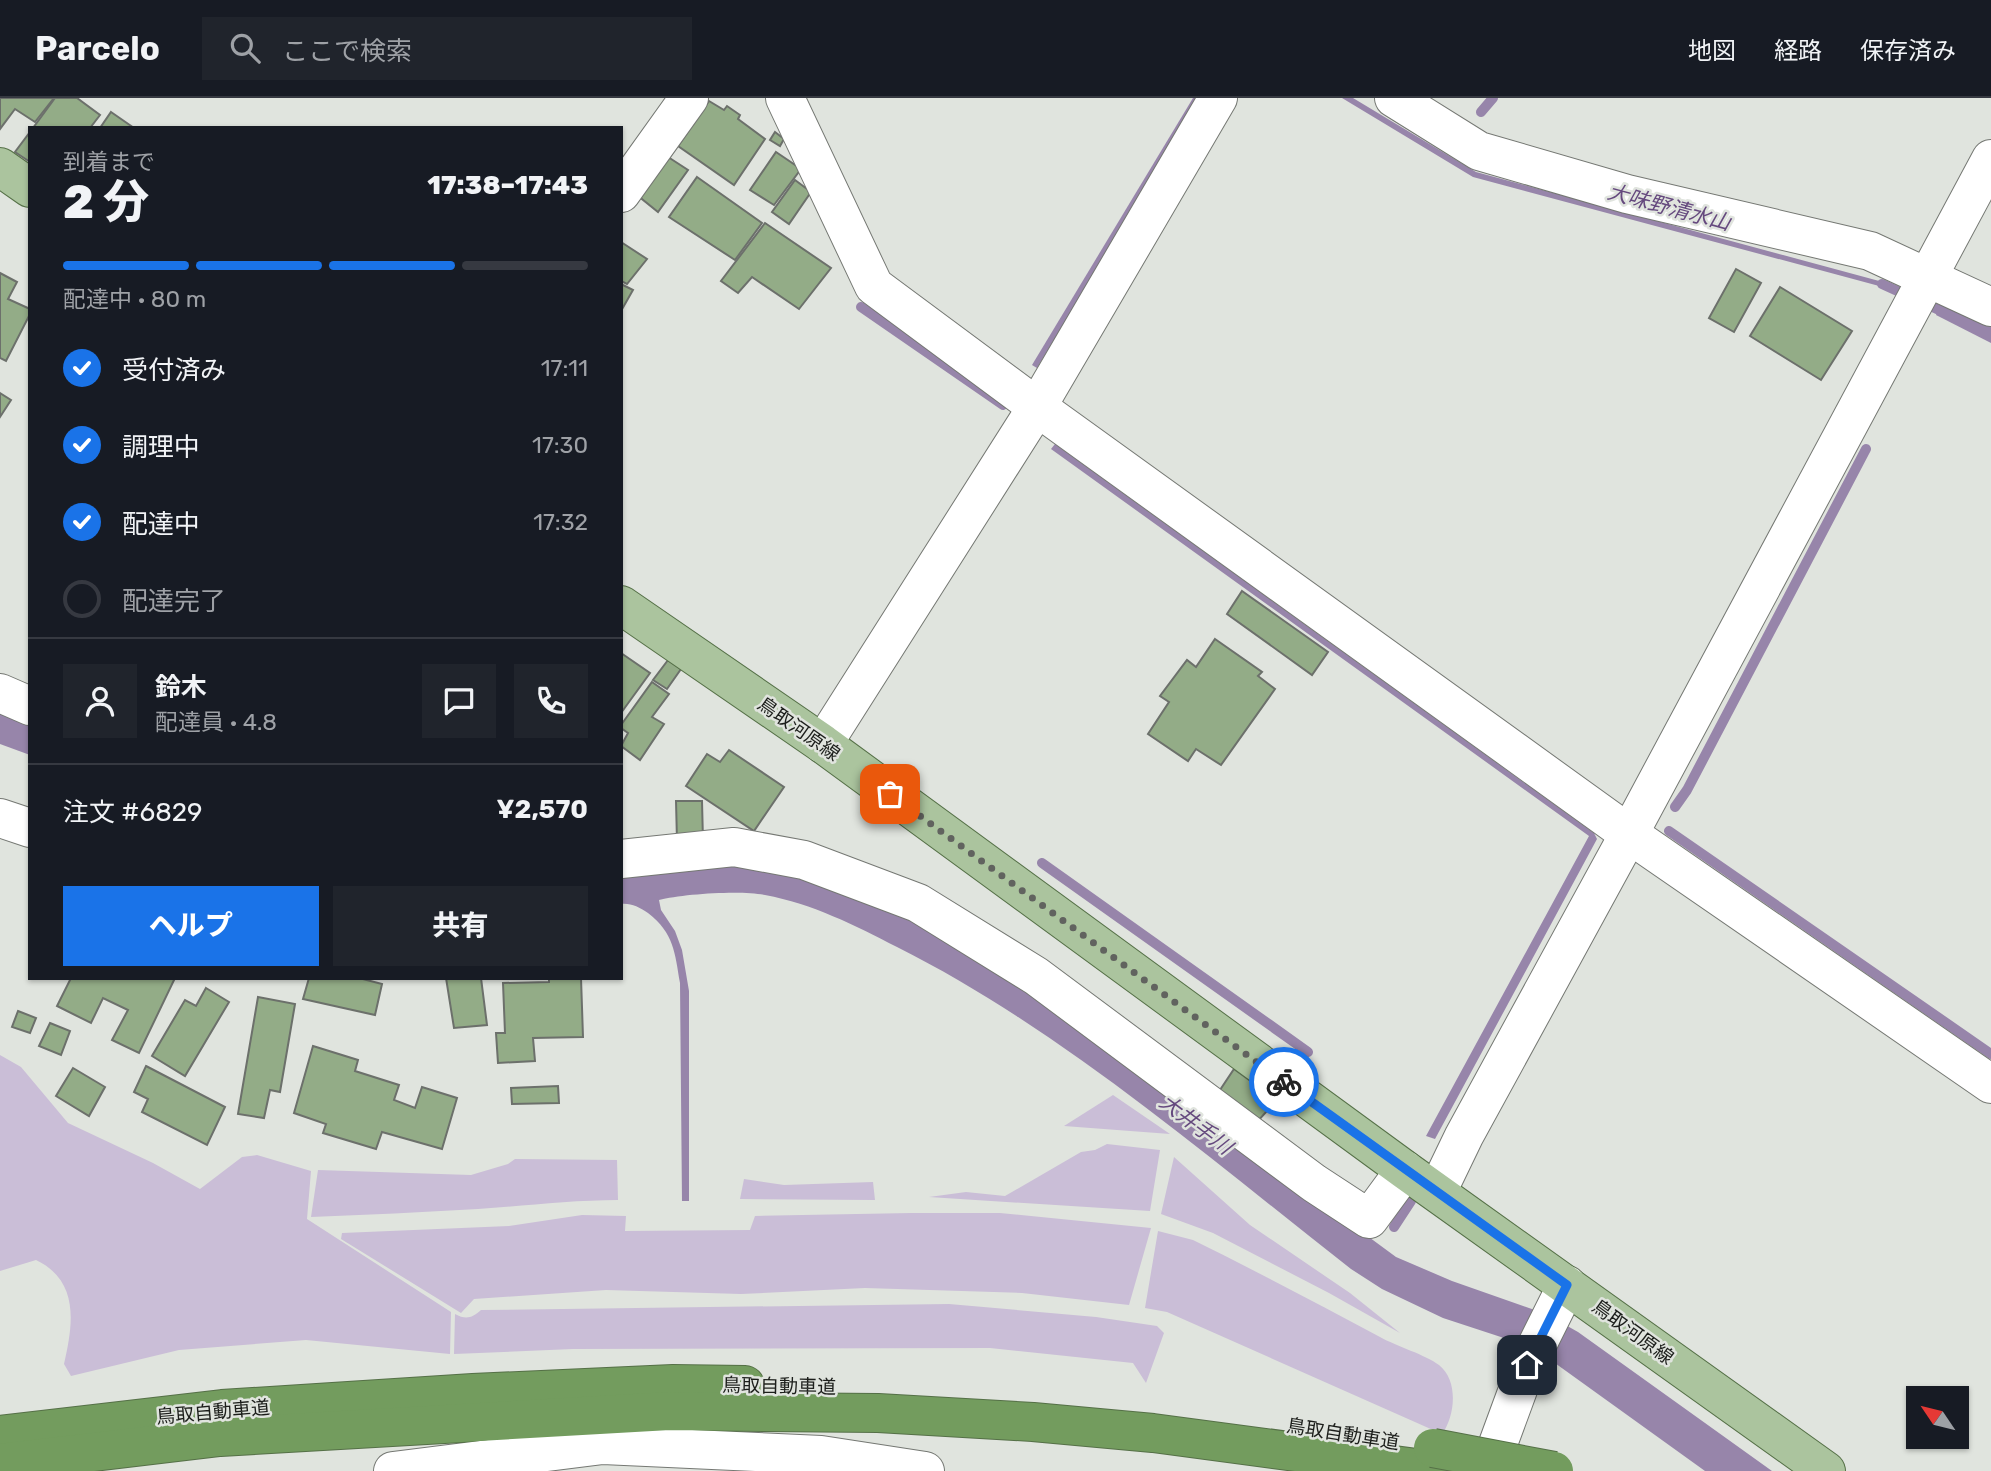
<!DOCTYPE html>
<html lang="ja">
<meta charset="utf-8">
<style>
:root{--surface:#171b24;--page:#20242c;--text:#f1f3f6;--muted:#9ea1a6;--line:#363941;--accent:#1a73e8}
body{margin:0;font-family:Rubik,"Noto Sans JP",sans-serif;background:var(--page);color:var(--text);height:100vh;display:flex;flex-direction:column;font-size:26px;white-space:nowrap}
*{box-sizing:border-box;margin:0}
p{font-size:23px;color:var(--muted)}
.icon{flex:none;width:38px;height:38px;fill:none;stroke:currentColor;stroke-width:2;stroke-linecap:round;stroke-linejoin:round}
.map{position:relative;flex:1;overflow:hidden}
.side{position:absolute;left:28px;top:28px;width:595px;height:854px;display:flex;flex-direction:column;background:var(--surface);border-radius:0px;box-shadow:0 2px 5px #0004}
.side>*{flex:none}
.needle{width:46px;rotate:305deg}
.tools{position:absolute;left:1906px;top:1288px;display:grid;gap:14px}
.tools a{display:grid;place-items:center;width:63px;height:63px;border-radius:0px;background:var(--surface);box-shadow:0 2px 5px #0004;font-size:35px}
.pin{position:absolute;display:grid;place-items:center;width:60px;height:60px;color:#fff;margin:-30px;border-radius:14px;box-shadow:0 4px 10px #0006}
.courier{position:absolute;display:grid;place-items:center;width:70px;height:70px;margin:-35px;border:5px solid #1a73e8;border-radius:50%;background:#fff;color:#222;box-shadow:0 2px 9px #0007}
.headline em{font-style:normal;font-weight:800}
.headline div{display:flex;flex-direction:column-reverse}
.headline{display:flex;align-items:center;justify-content:space-between;height:119px;padding:0 35px}
h1{font-size:46px;font-weight:800;line-height:52px}
.bar{display:grid;grid-template-columns:repeat(4,1fr);gap:10px 7px;align-content:center;height:84px;padding:0 35px}
.bar i{height:9px;border-radius:5px;background:var(--line)}
.bar .active{background:var(--accent)}
.bar p{grid-column:span 4}
.line{display:flex;align-items:center;gap:18px;padding:0 35px;border-top:2px solid var(--line)}
.line div{flex:1}
.round{display:grid;place-items:center;flex:none;width:74px;height:74px;border-radius:0px;background:var(--page)}
ol{padding:0 35px;list-style:none}
li{display:flex;align-items:center;gap:21px;height:77px}
li p{margin-inline-start:auto}
li .icon{padding:7px;border-radius:50%;background:var(--accent);color:#fff;stroke-width:4}
li:last-child{color:var(--muted)}
li i{width:38px;height:38px;border:4px solid var(--line);border-radius:50%}
.primary-button{display:flex;gap:14px;margin-top:auto;padding:14px 35px}
.primary-button a{flex:1;height:80px;border-radius:0px;background:var(--accent);color:#fff;font-size:28px;font-weight:800;line-height:80px;text-align:center}
.primary-button a+a{background:var(--page);color:var(--text)}
header{display:flex;align-items:center;gap:42px;box-sizing:border-box;height:98px;padding:0 35px;background:var(--surface);border-bottom:2px solid var(--line)}
header strong{font-size:33px}
nav{display:flex;gap:38px;margin-inline-start:auto;font-size:24px}
.search{width:490px;height:63px;background:var(--page);display:flex;align-items:center;gap:18px;box-sizing:border-box;padding:0 24px;border-radius:0px;color:var(--muted);font-size:26px}
.map>svg:first-child{display:block}
.green{fill:#cabed7}
.water{fill:#9785aa}
.lines{fill:none;stroke-linecap:round;stroke-linejoin:round}
.stream{stroke:#9785aa;stroke-width:10}
.building{fill:#93ac87;stroke:#6c706b;stroke-width:2}
.street-casing{stroke:#757873;stroke-width:40}
.primary-casing{stroke:#557047;stroke-width:40}
.highway-casing{stroke:#557047;stroke-width:40}
.street{stroke:#fff;stroke-width:38}
.primary{stroke:#abc49e;stroke-width:38}
.highway{stroke:#739c5e;stroke-width:38}
.highway-bridge-casing{stroke:#557047;stroke-width:40;stroke-linecap:butt}
.highway-bridge{stroke:#739c5e;stroke-width:38}
.done{stroke:#61635f;stroke-width:7;stroke-dasharray:0 12.6}
.route{stroke:#1a73e8;stroke-width:9}
.labels{text-anchor:middle;dominant-baseline:central;stroke-width:5;stroke-linejoin:round;paint-order:stroke}
.street-label{font-size:19px;fill:#1c1e1b;stroke:#e0e4de}
.water-label{font-size:21px;font-style:italic;fill:#65497e;stroke:#e0e4de}
</style>
<header>
<strong>Parcelo</strong>
<div class="search"><svg class="icon" aria-label="search" viewBox="0 0 24 24"><circle cx="10" cy="10" r="6"/><path d="M15 15l6 6"/></svg>ここで検索</div>
<nav><a>地図</a><a>経路</a><a>保存済み</a></nav>
</header>
<div class="map">
<svg width="1991" height="1373" viewBox="0 0 1991 1373">
<rect width="100%" height="100%" fill="#e0e4de"/>
<g class="green">
<path d="M 0,957 L 21,969 L 68,1025 L 153,1065 L 200,1091 L 242,1059 L 257,1057 L 311,1073 L 307,1121 L 451,1214 L 450,1256 L 306,1242 L 179,1252 L 71,1278 L 64,1266 C 73,1227 80,1183 36,1162 L 0,1173 Z"/>
<path d="M 1113,997 L 1170,1036 L 1064,1028 Z"/>
<path d="M 1107,1046 L 1160,1052 L 1150,1113 L 929,1099 L 966,1094 L 1005,1098 L 1081,1054 L 1095,1052 Z"/>
<path d="M 1174,1059 L 1250,1127 L 1350,1195 L 1400,1235 L 1329,1195 L 1213,1135 L 1161,1116 Z"/>
<path d="M 515,1061 L 617,1062 L 618,1102 C 571,1102 525,1108 478,1111 C 422,1114 367,1117 311,1119 L 318,1072 L 471,1077 L 508,1066 Z"/>
<path d="M 744,1081 L 784,1087 L 873,1084 L 875,1102 L 740,1101 Z"/>
<path d="M 911,1115 L 1000,1115 L 1151,1130 L 1129,1207 L 1022,1195 L 865,1190 L 741,1196 L 606,1192 L 474,1201 L 461,1215 L 341,1141 L 342,1135 L 509,1128 L 582,1117 L 626,1118 L 625,1133 L 750,1132 L 755,1118 Z"/>
<path d="M 1158,1133 L 1193,1142 C 1256,1173 1318,1206 1380,1239 C 1396,1248 1426,1257 1439,1267 C 1459,1283 1455,1318 1442,1336 L 1167,1214 L 1145,1210 Z"/>
<path d="M 949,1206 L 1096,1219 L 1157,1228 L 1164,1235 L 1146,1285 L 1133,1265 L 990,1250 L 573,1251 L 454,1256 L 455,1216 C 466,1222 472,1220 481,1212 Z"/>
</g>
<g class="water">
<path d="M 1193,0 L 1200,0 L 1037,270 L 1032,267 Z"/>
<path d="M 1342,0 L 1353,0 L 1476,74 L 1894,187 L 1894,192 L 1473,79 Z"/>
<path d="M 1941,204 L 1991,228 L 1991,245 L 1936,217 Z"/>
<path d="M 1055,346 L 1594,735 L 1597,741 L 1435,1041 L 1426,1038 L 1589,738 L 1051,351 Z"/>
<path d="M 0,611 L 30,625 L 30,657 L 0,646 Z"/>
<path d="M 728,765 L 803,771 L 986,857 L 1396,1159 L 1452,1183 L 1546,1216 L 1578,1234 L 1772,1373 L 1705,1373 L 1534,1250 L 1443,1220 L 1382,1191 L 1351,1171 C 1205,1057 1062,932 897,849 C 854,827 813,806 765,797 C 741,792 682,796 659,802 L 661,812 L 675,833 L 682,852 L 689,893 L 689,1103 L 682,1103 L 680,885 C 675,855 674,835 648,815 C 639,809 631,805 621,806 L 621,778 Z"/>
</g>
<g class="lines">
<g class="stream">
<path d="M 1481,14 L 1493,0"/>
<path d="M 1882,186 L 1950,217"/>
<path d="M 861,209 L 1003,307"/>
<path d="M 1675,709 L 1687,692 L 1866,351"/>
<path d="M 1669,733 L 1991,956"/>
<path d="M 1042,765 L 1308,954"/>
<path d="M 1394,1129 L 1411,1103"/>
</g>
</g>
<g class="building">
<path d="M 0,0 L 54,0 L 35,24 L 15,11 L 0,31 Z"/>
<path d="M 55,0 L 77,0 L 100,17 L 90,30 L 33,30 Z"/>
<path d="M 709,3 L 724,12 L 727,8 L 740,17 L 738,21 L 765,41 L 734,87 L 678,48 Z"/>
<path d="M 111,14 L 134,30 L 100,30 Z"/>
<path d="M 30,34 L 30,64 L 15,54 Z"/>
<path d="M 775,34 L 784,41 L 780,48 L 770,42 Z"/>
<path d="M 776,54 L 801,71 L 774,107 L 750,92 Z"/>
<path d="M 665,57 L 688,72 L 658,114 L 637,97 Z"/>
<path d="M 697,79 L 762,125 L 735,162 L 669,119 Z"/>
<path d="M 795,82 L 811,94 L 789,126 L 772,114 Z"/>
<path d="M 765,125 L 831,170 L 799,211 L 752,179 L 738,195 L 721,183 Z"/>
<path d="M 621,144 L 647,161 L 627,186 L 621,183 Z"/>
<path d="M 1736,171 L 1761,185 L 1734,234 L 1709,220 Z"/>
<path d="M 0,175 L 17,184 L 8,201 L 30,211 L 30,216 L 6,263 L 0,260 Z"/>
<path d="M 621,186 L 633,192 L 621,213 Z"/>
<path d="M 1780,189 L 1852,233 L 1821,282 L 1750,238 Z"/>
<path d="M 0,295 L 11,302 L 0,319 Z"/>
<path d="M 1242,493 L 1328,554 L 1312,577 L 1227,516 Z"/>
<path d="M 1215,541 L 1262,574 L 1258,578 L 1275,591 L 1221,667 L 1196,651 L 1188,663 L 1148,636 L 1169,604 L 1160,598 L 1187,562 L 1196,569 Z"/>
<path d="M 621,555 L 650,575 L 621,615 Z"/>
<path d="M 668,562 L 681,571 L 667,591 L 653,582 Z"/>
<path d="M 652,584 L 669,596 L 652,619 L 664,626 L 640,662 L 621,648 L 628,635 L 621,630 L 621,627 Z"/>
<path d="M 729,652 L 784,689 L 754,733 L 686,688 L 707,656 L 720,664 Z"/>
<path d="M 676,703 L 702,703 L 703,743 L 677,743 Z"/>
<path d="M 71,880 L 175,880 L 139,955 L 112,942 L 128,912 L 103,900 L 91,925 L 57,908 Z"/>
<path d="M 309,880 L 359,880 L 382,886 L 375,917 L 303,901 Z"/>
<path d="M 446,880 L 481,880 L 487,927 L 454,930 Z"/>
<path d="M 549,880 L 581,880 L 583,939 L 533,940 L 535,963 L 498,965 L 496,935 L 505,935 L 503,885 L 549,884 Z"/>
<path d="M 206,890 L 229,904 L 185,978 L 152,958 L 185,902 L 196,908 Z"/>
<path d="M 258,899 L 295,906 L 280,994 L 270,992 L 264,1020 L 238,1016 Z"/>
<path d="M 18,913 L 36,920 L 30,935 L 12,929 Z"/>
<path d="M 50,925 L 70,933 L 61,957 L 39,948 Z"/>
<path d="M 313,948 L 358,962 L 355,973 L 399,987 L 394,1002 L 415,1010 L 422,989 L 457,1000 L 442,1051 L 382,1034 L 376,1051 L 323,1035 L 326,1026 L 294,1015 Z"/>
<path d="M 146,968 L 225,1009 L 207,1047 L 142,1014 L 148,1001 L 134,994 Z"/>
<path d="M 73,970 L 105,989 L 89,1018 L 56,998 Z"/>
<path d="M 1234,971 L 1277,1002 L 1257,1024 L 1218,995 Z"/>
<path d="M 558,988 L 559,1005 L 512,1006 L 511,990 Z"/>
</g>
<g class="lines">
<defs>
<g id="street">
<path d="M 785,0 L 874,188 L 1037,309 L 1629,736 L 1991,986"/>
<path d="M 1394,0 L 1479,53 L 1627,96 L 1870,153 L 1991,209"/>
<path d="M 621,95 L 689,0"/>
<path d="M 0,595 L 30,608"/>
<path d="M 823,646 L 1037,309 L 1218,0"/>
<path d="M 0,720 L 30,730"/>
<path d="M 621,761 L 734,749 L 804,762 L 918,805 L 1036,878 L 1314,1085 L 1369,1121 L 1405,1072"/>
<path d="M 1437,1094 L 1464,1038 L 1629,736 L 1991,61"/>
<path d="M 393,1373 L 603,1347 L 821,1357 L 925,1373"/>
<path d="M 1488,1373 L 1527,1267 L 1567,1187"/>
</g>
<g id="primary">
<path d="M 0,69 L 30,90"/>
<path d="M 621,507 L 823,646 L 1405,1072 L 1826,1373"/>
</g>
<g id="highway">
<path d="M 0,1337 L 222,1311 L 473,1295 L 673,1286 L 745,1287"/>
<path d="M 0,1365 L 220,1339 L 669,1313 L 878,1315 L 1033,1324 L 1153,1335 L 1439,1373"/>
</g>
</defs>
<use href="#street" class="street-casing"/>
<use href="#primary" class="primary-casing"/>
<use href="#highway" class="highway-casing"/>
<use href="#street" class="street"/>
<use href="#primary" class="primary"/>
<use href="#highway" class="highway"/>
<defs>
<path id="highway-bridge" d="M 1433,1350 L 1554,1373"/>
</defs>
<use href="#highway-bridge" class="highway-bridge-casing"/>
<use href="#highway-bridge" class="highway-bridge"/>
</g>
<g class="lines">
<path class="done" d="M 890,696 L 1284,984"/>
<path class="route" d="M 1284,984 L 1567,1187 L 1527,1267"/>
</g>
<g class="labels">
<g class="street-label">
<text transform="translate(799 631) rotate(35)">鳥取河原線</text>
<text transform="translate(1633 1234) rotate(36)">鳥取河原線</text>
<text transform="translate(779 1288) rotate(1)">鳥取自動車道</text>
<text transform="translate(213 1314) rotate(-5)">鳥取自動車道</text>
<text transform="translate(1343 1336) rotate(9)">鳥取自動車道</text>
</g>
<g class="water-label">
<text transform="translate(1669 109) rotate(15)">大味野清水山</text>
<text transform="translate(1196 1026) rotate(37)">大井手川</text>
</g>
</g>
</svg>
<div class="tools">
<a><svg class="needle" viewBox="-14 -14 28 28"><path d="M0-13l5 13h-10z" fill="#e53935"/><path d="M0 13l5-13h-10z" fill="#9ea1a6"/></svg></a>
</div>
<div class="pin" style="left:890px;top:696px;background:#ea580c"><svg class="icon" aria-label="bag" viewBox="0 0 24 24"><path d="M5 8h14l-1 12H6zM9 8a3 3 0 0 1 6 0"/></svg></div>
<div class="pin" style="left:1527px;top:1267px;background:#1f2937"><svg class="icon" aria-label="home" viewBox="0 0 24 24"><path d="M3 11l9-7 9 7M6 9v11h12V9"/></svg></div>
<div class="courier" style="left:1284px;top:984px"><svg class="icon" aria-label="bike" viewBox="0 0 24 24"><circle cx="6" cy="16" r="4"/><circle cx="18" cy="16" r="4"/><path d="M6 16l4-8h5l3 8M10 8l3 8H6M13 5h3"/></svg></div>
<section class="side">
<div class="headline"><div><h1>2 分</h1><p>到着まで</p></div><em>17:38–17:43</em></div>
<div class="bar"><i class="active"></i><i class="active"></i><i class="active"></i><i></i><p>配達中 · 80 m</p></div>
<ol>
<li><svg class="icon" aria-label="check" viewBox="0 0 24 24"><path d="M5 12l5 5 9-10"/></svg>受付済み<p>17:11</p></li>
<li><svg class="icon" aria-label="check" viewBox="0 0 24 24"><path d="M5 12l5 5 9-10"/></svg>調理中<p>17:30</p></li>
<li><svg class="icon" aria-label="check" viewBox="0 0 24 24"><path d="M5 12l5 5 9-10"/></svg>配達中<p>17:32</p></li>
<li><i></i>配達完了</li>
</ol>
<div class="line" style="height:126px"><a class="round"><svg class="icon" aria-label="person" viewBox="0 0 24 24"><circle cx="12" cy="8" r="4"/><path d="M4 21q1-7 8-7t8 7"/></svg></a><div><b>鈴木</b><p>配達員 · 4.8</p></div><a class="round"><svg class="icon" aria-label="chat" viewBox="0 0 24 24"><path d="M4 5h16v11H9l-5 4z"/></svg></a><a class="round"><svg class="icon" aria-label="phone" viewBox="0 0 24 24"><path d="M5 4h4l2 5-3 2q2 4 5 5l2-3 5 2v4C11 20 4 13 5 4z"/></svg></a></div>
<div class="line" style="height:91px"><div>注文 #6829</div><b>¥2,570</b></div>
<div class="primary-button"><a>ヘルプ</a><a>共有</a></div>
</section>
</div>
